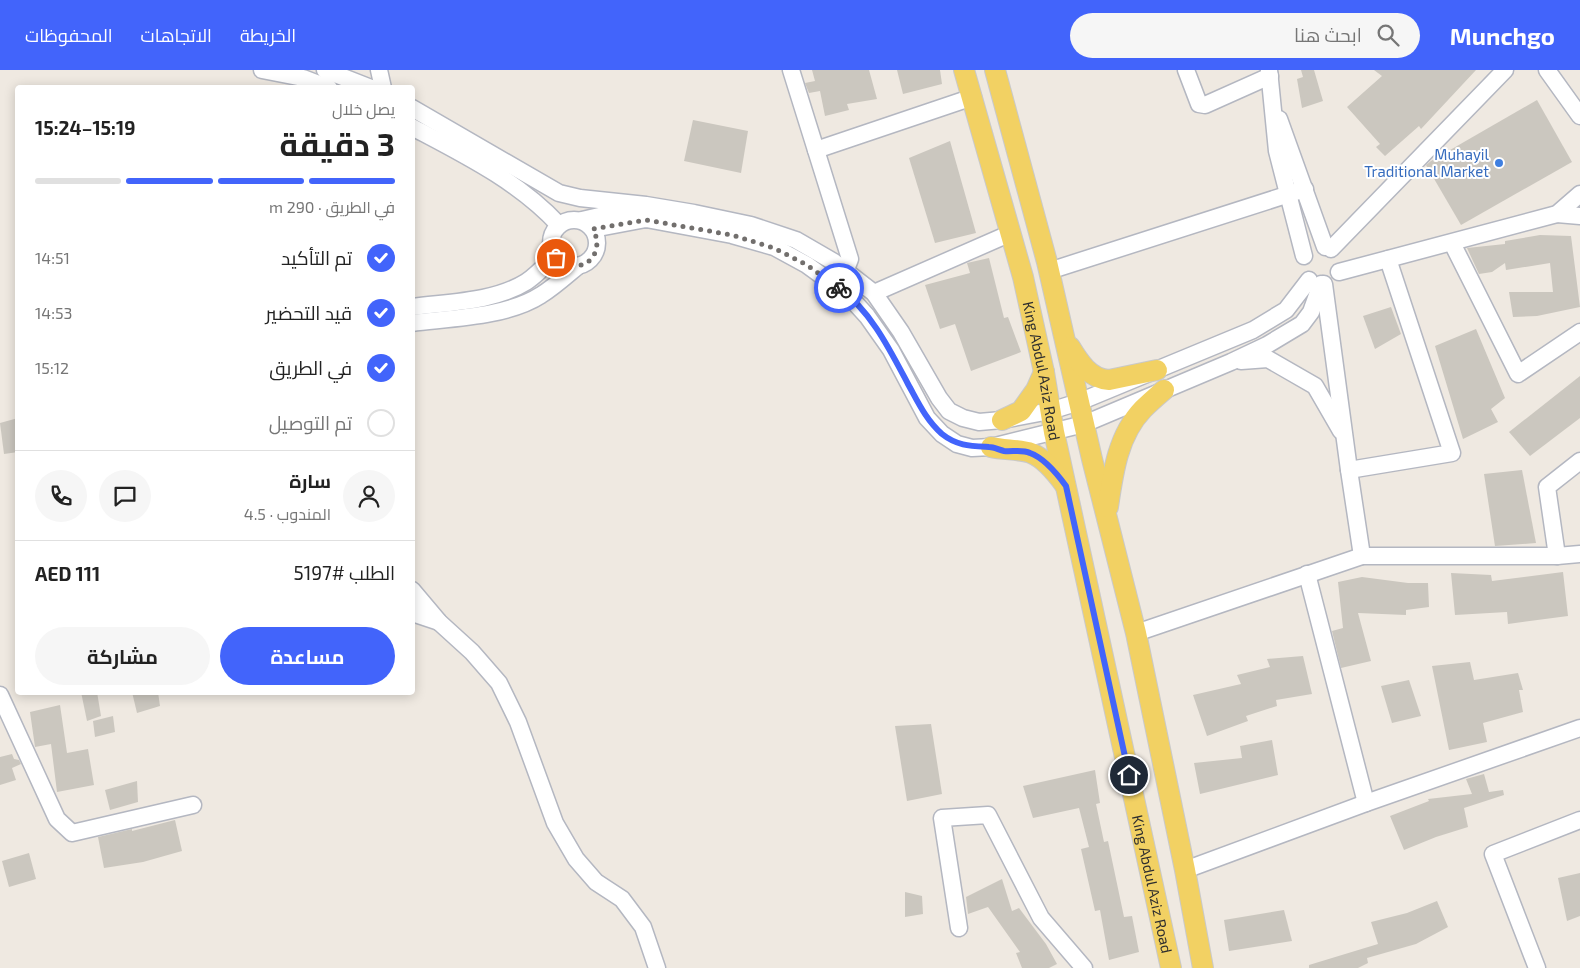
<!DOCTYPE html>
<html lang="ar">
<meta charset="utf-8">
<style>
:root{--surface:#fff;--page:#f6f6f6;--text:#222;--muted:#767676;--line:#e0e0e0;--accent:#4264fb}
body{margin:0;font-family:"Exo 2",Cairo,sans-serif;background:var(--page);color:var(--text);direction:rtl;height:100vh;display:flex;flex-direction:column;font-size:19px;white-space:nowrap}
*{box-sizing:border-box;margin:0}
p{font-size:16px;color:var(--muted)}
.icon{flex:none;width:28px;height:28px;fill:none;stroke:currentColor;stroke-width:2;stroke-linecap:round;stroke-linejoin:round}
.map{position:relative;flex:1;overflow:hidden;direction:ltr}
.details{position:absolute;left:15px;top:15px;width:400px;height:610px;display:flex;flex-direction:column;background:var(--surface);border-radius:5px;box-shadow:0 2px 12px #0003;direction:rtl}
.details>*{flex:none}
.pin{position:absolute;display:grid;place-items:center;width:42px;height:42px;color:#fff;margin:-21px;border:2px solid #fff;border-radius:50%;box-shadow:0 1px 5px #0007}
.courier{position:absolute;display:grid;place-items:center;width:50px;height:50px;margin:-25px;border:4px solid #4264fb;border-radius:50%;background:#fff;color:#222;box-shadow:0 1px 6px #0007}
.overview em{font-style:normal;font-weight:700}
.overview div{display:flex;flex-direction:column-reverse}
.overview{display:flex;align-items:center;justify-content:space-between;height:85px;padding:0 20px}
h1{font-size:32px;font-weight:700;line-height:38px}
.bar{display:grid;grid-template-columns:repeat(4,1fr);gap:8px 5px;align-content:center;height:60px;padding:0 20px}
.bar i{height:6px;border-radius:4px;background:var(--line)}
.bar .on{background:var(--accent)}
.bar p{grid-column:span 4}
.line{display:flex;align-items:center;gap:12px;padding:0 20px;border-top:1px solid var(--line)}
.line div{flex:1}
.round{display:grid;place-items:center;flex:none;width:52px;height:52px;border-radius:26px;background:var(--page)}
ol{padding:0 20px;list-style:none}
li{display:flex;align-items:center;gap:15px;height:55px}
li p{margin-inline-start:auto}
li .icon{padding:5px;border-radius:50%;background:var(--accent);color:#fff;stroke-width:4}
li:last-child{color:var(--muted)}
li i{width:28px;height:28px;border:2px solid var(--line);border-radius:50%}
.button{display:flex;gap:10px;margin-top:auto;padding:10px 20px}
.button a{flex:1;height:58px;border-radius:30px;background:var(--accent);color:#fff;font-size:20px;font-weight:700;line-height:58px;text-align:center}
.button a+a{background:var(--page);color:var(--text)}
header{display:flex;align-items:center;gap:30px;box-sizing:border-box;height:70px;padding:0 25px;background:var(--accent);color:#fff}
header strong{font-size:24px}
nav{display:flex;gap:28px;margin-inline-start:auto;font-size:18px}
.search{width:350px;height:45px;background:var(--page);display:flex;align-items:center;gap:12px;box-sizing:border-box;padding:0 18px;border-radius:28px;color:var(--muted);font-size:19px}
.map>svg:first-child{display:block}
.building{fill:#cbc7bf}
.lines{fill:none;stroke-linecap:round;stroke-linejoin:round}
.minor-casing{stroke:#b4b7c1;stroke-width:19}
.major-casing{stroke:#c9c9c9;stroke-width:22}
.minor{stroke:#fff;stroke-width:16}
.major{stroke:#f2d163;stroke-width:20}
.done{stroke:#726f6d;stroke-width:5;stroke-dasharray:0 9}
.route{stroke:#4264fb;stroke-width:6}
.shop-dot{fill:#3f7fe0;stroke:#fff;stroke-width:2}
.labels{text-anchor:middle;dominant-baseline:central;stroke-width:4;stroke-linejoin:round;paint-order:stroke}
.shop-label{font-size:15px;fill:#366cbe;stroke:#fff;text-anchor:end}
.street-label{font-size:15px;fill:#2e2e2e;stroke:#fff}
</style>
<header>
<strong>Munchgo</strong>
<div class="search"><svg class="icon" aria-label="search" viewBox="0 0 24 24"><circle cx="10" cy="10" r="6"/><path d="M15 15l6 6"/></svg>ابحث هنا</div>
<nav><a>الخريطة</a><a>الاتجاهات</a><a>المحفوظات</a></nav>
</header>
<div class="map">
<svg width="1580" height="898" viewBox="0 0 1580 898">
<rect width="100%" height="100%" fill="#efe9e1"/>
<g class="building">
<path d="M 812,0 L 869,0 L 877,29 L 847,34 L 849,40 L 825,46 L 820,21 L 809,23 L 805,13 L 815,11 Z"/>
<path d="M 897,0 L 940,0 L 942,14 L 903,24 Z"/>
<path d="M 1301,0 L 1314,0 L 1323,31 L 1302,38 L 1297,9 L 1303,7 Z"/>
<path d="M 1374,0 L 1476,0 L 1421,59 L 1419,56 L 1385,86 L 1376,77 L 1380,74 L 1347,37 L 1382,6 Z"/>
<path d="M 1537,30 L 1572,92 L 1461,155 L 1426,95 L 1431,91 Z"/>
<path d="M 693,50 L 748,61 L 741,103 L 684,91 Z"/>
<path d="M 950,71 L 976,163 L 935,173 L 909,88 Z"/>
<path d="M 1540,165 L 1571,166 L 1580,237 L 1537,246 L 1513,247 L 1509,222 L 1553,222 L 1550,193 L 1506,200 L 1505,193 L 1492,202 L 1479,204 L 1467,178 L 1505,174 L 1505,171 Z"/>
<path d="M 989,188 L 1004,248 L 1008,247 L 1021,282 L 971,301 L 955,254 L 940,259 L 925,215 L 970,203 L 967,193 Z"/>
<path d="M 1391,237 L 1401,264 L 1375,279 L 1363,246 Z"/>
<path d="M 1476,259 L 1505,328 L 1491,339 L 1498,352 L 1463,369 L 1435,276 Z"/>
<path d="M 1580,306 L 1580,348 L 1530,386 L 1509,362 Z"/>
<path d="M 18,348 L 18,382 L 4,384 L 0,353 Z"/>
<path d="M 1522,400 L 1536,473 L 1495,476 L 1484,404 Z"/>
<path d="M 1563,502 L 1568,546 L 1508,554 L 1507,542 L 1455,545 L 1451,503 L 1491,505 L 1492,511 Z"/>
<path d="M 1362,507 L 1408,513 L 1428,513 L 1429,537 L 1406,540 L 1406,545 L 1358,543 L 1371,591 L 1341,598 L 1332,561 L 1343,558 L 1338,512 Z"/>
<path d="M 1303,586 L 1312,624 L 1276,630 L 1277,636 L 1246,646 L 1248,651 L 1207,666 L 1193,625 L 1241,614 L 1237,605 L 1270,597 L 1267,589 Z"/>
<path d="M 1470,592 L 1474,610 L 1518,603 L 1523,620 L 1519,620 L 1523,642 L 1483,653 L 1487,672 L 1449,680 L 1432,596 Z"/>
<path d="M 1409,610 L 1421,646 L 1392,653 L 1381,616 Z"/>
<path d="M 81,622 L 97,622 L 101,646 L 87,651 Z"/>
<path d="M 132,622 L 158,622 L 160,636 L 137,643 Z"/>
<path d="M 60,635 L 67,683 L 88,679 L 94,715 L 57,722 L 51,674 L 35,677 L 30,642 Z"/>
<path d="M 113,646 L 115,662 L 95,667 L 93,651 Z"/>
<path d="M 931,654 L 942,724 L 907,731 L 895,656 Z"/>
<path d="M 1272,670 L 1278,705 L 1200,724 L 1194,693 L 1242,688 L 1240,676 Z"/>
<path d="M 12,684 L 14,689 L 19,690 L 21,694 L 12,698 L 16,710 L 0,715 L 0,687 Z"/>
<path d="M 1095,700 L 1100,733 L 1096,734 L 1104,772 L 1108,771 L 1124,847 L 1132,846 L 1139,882 L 1109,890 L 1100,840 L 1095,841 L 1081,779 L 1089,777 L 1079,738 L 1033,748 L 1023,716 Z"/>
<path d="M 1484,704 L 1489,722 L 1503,720 L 1504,725 L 1464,738 L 1468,757 L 1436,767 L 1404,780 L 1390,746 L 1429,731 L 1428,729 L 1472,724 L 1466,709 Z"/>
<path d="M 137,711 L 138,732 L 110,740 L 105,720 Z"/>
<path d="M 175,750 L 182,781 L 143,792 L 104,798 L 98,767 L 132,759 L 132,761 Z"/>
<path d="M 29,783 L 36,809 L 9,817 L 2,791 Z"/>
<path d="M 1580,803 L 1580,846 L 1567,851 L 1558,808 Z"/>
<path d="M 1002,809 L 1012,841 L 1019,838 L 1046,874 L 1057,894 L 1049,898 L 1022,898 L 1016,883 L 1020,882 L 988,837 L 968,844 L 966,827 Z"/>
<path d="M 905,822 L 922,826 L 923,844 L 905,847 Z"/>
<path d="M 1437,831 L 1448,857 L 1416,874 L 1367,888 L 1368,893 L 1358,898 L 1309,898 L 1309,895 L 1378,874 L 1371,852 L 1407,843 Z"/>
<path d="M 1284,840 L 1292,871 L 1229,881 L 1224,850 Z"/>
</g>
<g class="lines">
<defs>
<g id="minor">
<path d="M 262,0 L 303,8 L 329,18"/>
<path d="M 325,0 L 371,18"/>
<path d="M 379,0 L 383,18"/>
<path d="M 791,0 L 850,189 L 842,210"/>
<path d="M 1186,0 L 1199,34 L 1205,35 L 1270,6"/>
<path d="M 1269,0 L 1277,81 L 1304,186"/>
<path d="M 1547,0 L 1580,46"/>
<path d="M 412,38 L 559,123 L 580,128 L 646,135 L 694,143 L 751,155 L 796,170 L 834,192 L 874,223 L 901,262 L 939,328 L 949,341 L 963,348 L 979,352 L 1002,350 L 1050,341 L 1079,332 L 1253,260 L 1286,240 L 1309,210"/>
<path d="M 1279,49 L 1325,177"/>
<path d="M 412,57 C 465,85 518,111 559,155"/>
<path d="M 816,80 L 973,27"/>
<path d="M 1557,144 L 1580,146"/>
<circle cx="574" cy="173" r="23"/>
<path d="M 582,150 L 634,138"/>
<path d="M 593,159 L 646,149 L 732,165 L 774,177 L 807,195 L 847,224 L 867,246 L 891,280 L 927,348 L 942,364 L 957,374 L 972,378 L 991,377 L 1084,354 L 1231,292 L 1267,275 L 1302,254 L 1311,242 L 1321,214"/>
<path d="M 1452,173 L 1518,304 L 1580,262"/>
<path d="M 1331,179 L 1505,0"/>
<path d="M 1049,201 L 1305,119"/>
<path d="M 1339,202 L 1557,144 L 1580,124"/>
<path d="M 1324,214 L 1349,400 L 1362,486"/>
<path d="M 874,223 L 1011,163"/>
<path d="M 412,237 C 449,232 494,232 526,212 C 537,205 546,195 555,185"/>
<path d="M 412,253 C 452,248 507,247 541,225 C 554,217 566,206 578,196"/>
<path d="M 1241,291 L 1268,289 L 1315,316 L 1341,361"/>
<path d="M 1349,400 L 1452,383 L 1388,189"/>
<path d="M 1557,486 L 1547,417 L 1580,391"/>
<path d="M 1307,504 L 1366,733"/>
<path d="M 412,520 L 439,552 L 472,582 L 499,613 L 518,652 L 555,753 L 576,789 L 596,812 L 622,829 L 643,857 L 657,898"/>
<path d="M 412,543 L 439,552"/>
<path d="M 1136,563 L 1362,486 L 1557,486 L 1580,484"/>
<path d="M 0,625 L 57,749 L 72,763 L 193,735"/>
<path d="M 1185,800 L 1366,733 L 1580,658"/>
<path d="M 959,858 L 942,748 L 988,745 L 1041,848 L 1084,898"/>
<path d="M 1537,898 L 1493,784 L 1580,750"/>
</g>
<g id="major">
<path id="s1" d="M 964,0 L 1023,207 L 1044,302 L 1054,362 L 1171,898"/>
<path d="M 995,0 L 1047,192 L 1092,389 L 1136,563 L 1185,800 L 1203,898"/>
<path d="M 1070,277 C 1079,292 1090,309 1109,310 L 1157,300"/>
<path d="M 1002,350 L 1021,341 L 1036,320 L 1044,302"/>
<path d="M 991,377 C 1003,380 1021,379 1031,383 C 1044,388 1057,404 1065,415"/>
<path d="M 1108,437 C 1113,402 1118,365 1143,339 C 1150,332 1157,326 1164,320"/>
</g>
</defs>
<use href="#minor" class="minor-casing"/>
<use href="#major" class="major-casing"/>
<use href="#minor" class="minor"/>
<use href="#major" class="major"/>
</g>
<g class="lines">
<path class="done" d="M 556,188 C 580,208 607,186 593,159 L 646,150 L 732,165 L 774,178 L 807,195 L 839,218"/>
<path class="route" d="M 839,218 C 871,241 890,280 908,314 C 918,332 926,350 942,364 C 957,376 971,376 989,377 C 994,377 999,380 1004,381 C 1012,382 1022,379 1030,383 C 1044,388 1058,405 1066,416 L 1129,705"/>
</g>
<circle class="shop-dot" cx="1499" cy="93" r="5"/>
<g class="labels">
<g class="shop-label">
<text x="1489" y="84">Muhayil<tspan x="1489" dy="17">Traditional Market</tspan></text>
</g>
<g class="street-label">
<text stroke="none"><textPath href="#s1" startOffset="311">King Abdul Aziz Road</textPath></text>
<text stroke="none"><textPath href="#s1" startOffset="836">King Abdul Aziz Road</textPath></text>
</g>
</g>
</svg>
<div class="pin" style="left:556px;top:188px;background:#ea580c"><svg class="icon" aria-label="bag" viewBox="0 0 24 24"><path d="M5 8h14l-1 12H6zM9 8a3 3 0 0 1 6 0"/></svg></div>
<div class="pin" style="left:1129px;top:705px;background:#1f2937"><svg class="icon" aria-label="home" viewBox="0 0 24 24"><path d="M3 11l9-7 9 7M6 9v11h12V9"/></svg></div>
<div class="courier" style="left:839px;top:218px"><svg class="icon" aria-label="bike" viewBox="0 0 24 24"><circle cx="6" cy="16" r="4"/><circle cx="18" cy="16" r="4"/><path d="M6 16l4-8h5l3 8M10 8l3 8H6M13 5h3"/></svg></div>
<section class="details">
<div class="overview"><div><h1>3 دقيقة</h1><p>يصل خلال</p></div><em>15:19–15:24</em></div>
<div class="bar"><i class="on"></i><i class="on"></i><i class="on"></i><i></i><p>في الطريق · 290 m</p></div>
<ol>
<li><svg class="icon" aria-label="check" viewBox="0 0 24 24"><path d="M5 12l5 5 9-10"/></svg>تم التأكيد<p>14:51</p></li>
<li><svg class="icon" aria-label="check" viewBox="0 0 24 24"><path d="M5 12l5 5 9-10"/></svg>قيد التحضير<p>14:53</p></li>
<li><svg class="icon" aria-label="check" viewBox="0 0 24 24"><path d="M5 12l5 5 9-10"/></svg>في الطريق<p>15:12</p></li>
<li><i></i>تم التوصيل</li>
</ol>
<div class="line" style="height:90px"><a class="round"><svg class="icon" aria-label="person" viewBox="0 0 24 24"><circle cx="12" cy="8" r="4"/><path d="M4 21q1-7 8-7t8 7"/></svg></a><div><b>سارة</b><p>المندوب · 4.5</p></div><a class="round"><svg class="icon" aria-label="chat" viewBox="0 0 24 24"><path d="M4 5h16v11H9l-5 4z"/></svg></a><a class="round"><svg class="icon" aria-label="phone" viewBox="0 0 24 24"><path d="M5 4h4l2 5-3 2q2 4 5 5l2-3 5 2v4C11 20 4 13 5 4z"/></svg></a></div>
<div class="line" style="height:65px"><div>الطلب #5197</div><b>AED 111</b></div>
<div class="button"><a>مساعدة</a><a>مشاركة</a></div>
</section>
</div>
